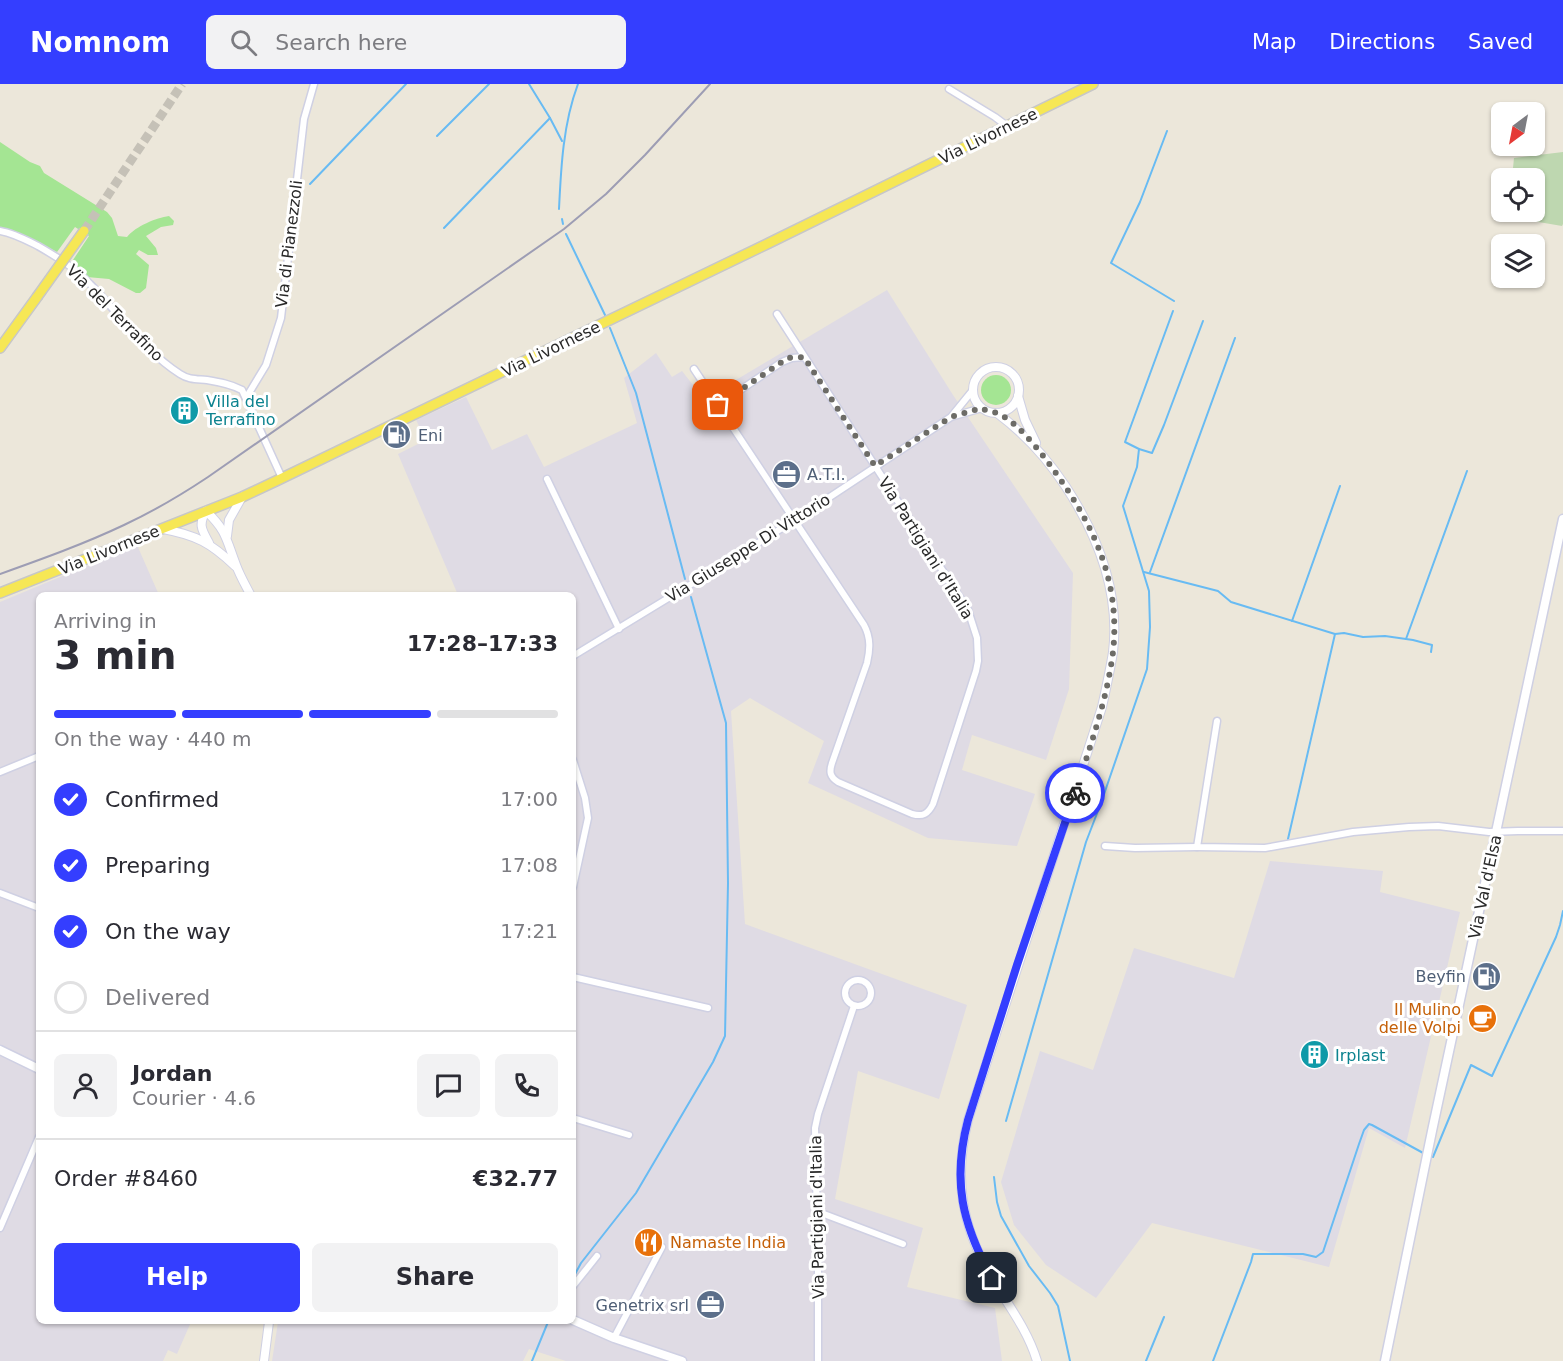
<!DOCTYPE html>
<meta charset="utf-8">
<style>
:root{--surface:#fff;--page:#f2f2f3;--text:#2b2b33;--muted:#7c7c81;--line:#e1e1e2;--accent:#343eff}
body{margin:0;font-family:"DejaVu Sans",sans-serif;background:var(--page);color:var(--text);height:100vh;display:flex;flex-direction:column;font-size:22px;white-space:nowrap}
*{box-sizing:border-box;margin:0}
p{font-size:20px;color:var(--muted)}
.icon{flex:none;width:33px;height:33px;fill:none;stroke:currentColor;stroke-width:2;stroke-linecap:round;stroke-linejoin:round}
.map{position:relative;flex:1;overflow:hidden}
.panel{position:absolute;left:36px;top:508px;width:540px;height:732px;display:flex;flex-direction:column;background:var(--surface);border-radius:9px;box-shadow:0 2px 4px #0004}
.panel>*{flex:none}
.needle{width:39px;rotate:212deg}
.controls{position:absolute;left:1491px;top:18px;display:grid;gap:12px}
.controls a{display:grid;place-items:center;width:54px;height:54px;border-radius:9px;background:var(--surface);box-shadow:0 2px 4px #0004;font-size:30px}
.pin{position:absolute;display:grid;place-items:center;width:51px;height:51px;color:#fff;margin:-26px;border-radius:12px;box-shadow:0 3px 9px #0006}
.courier{position:absolute;display:grid;place-items:center;width:60px;height:60px;margin:-30px;border:4px solid #343eff;border-radius:50%;background:#fff;color:#222;box-shadow:0 2px 8px #0007}
.summary em{font-style:normal;font-weight:700}
.summary div{display:flex;flex-direction:column-reverse}
.summary{display:flex;align-items:center;justify-content:space-between;height:102px;padding:0 18px}
h1{font-size:39px;font-weight:700;line-height:45px}
.bar{display:grid;grid-template-columns:repeat(4,1fr);gap:9px 6px;align-content:center;height:72px;padding:0 18px}
.bar i{height:8px;border-radius:4px;background:var(--line)}
.bar .current{background:var(--accent)}
.bar p{grid-column:span 4}
.line{display:flex;align-items:center;gap:15px;padding:0 18px;border-top:2px solid var(--line)}
.line div{flex:1}
.round{display:grid;place-items:center;flex:none;width:63px;height:63px;border-radius:9px;background:var(--page)}
ol{padding:0 18px;list-style:none}
li{display:flex;align-items:center;gap:18px;height:66px}
li p{margin-inline-start:auto}
li .icon{padding:6px;border-radius:50%;background:var(--accent);color:#fff;stroke-width:4}
li:last-child{color:var(--muted)}
li i{width:33px;height:33px;border:3px solid var(--line);border-radius:50%}
.button{display:flex;gap:12px;margin-top:auto;padding:12px 18px}
.button a{flex:1;height:69px;border-radius:9px;background:var(--accent);color:#fff;font-size:24px;font-weight:700;line-height:69px;text-align:center}
.button a+a{background:var(--page);color:var(--text)}
header{display:flex;align-items:center;gap:36px;box-sizing:border-box;height:84px;padding:0 30px;background:var(--accent);color:#fff}
header strong{font-size:28px}
nav{display:flex;gap:33px;margin-inline-start:auto;font-size:21px}
.search{width:420px;height:54px;background:var(--page);display:flex;align-items:center;gap:15px;box-sizing:border-box;padding:0 21px;border-radius:9px;color:var(--muted);font-size:22px}
.map>svg:first-child{display:block}
.industrial{fill:#dfdbe4}
.green{fill:#a4e593}
.cemetery{fill:#bed7b0}
.lines{fill:none;stroke-linecap:round;stroke-linejoin:round}
.stream{stroke:#68bbf3;stroke-width:2}
.primary-tunnel{stroke:#c5c1b7;stroke-width:9;stroke-dasharray:9 4.5;stroke-linecap:butt}
.minor-casing{stroke:#cfd0e3;stroke-width:9}
.tertiary-casing{stroke:#cfd0e3;stroke-width:10}
.secondary-casing{stroke:#cfd0e3;stroke-width:11}
.primary-casing{stroke:#c7c7c7;stroke-width:12}
.minor{stroke:#fff;stroke-width:6}
.tertiary{stroke:#fff;stroke-width:8}
.secondary{stroke:#fff;stroke-width:8}
.primary{stroke:#f6e755;stroke-width:9}
.rail{stroke:#9d9db4;stroke-width:2}
.primary-bridge-casing{stroke:#c7c7c7;stroke-width:12;stroke-linecap:butt}
.primary-bridge{stroke:#f6e755;stroke-width:9}
.done{stroke:#6d6c67;stroke-width:6;stroke-dasharray:0 10.8}
.route{stroke:#343eff;stroke-width:8}
.labels{text-anchor:middle;dominant-baseline:central;stroke-width:6;stroke-linejoin:round;paint-order:stroke}
.street-label{font-size:16px;fill:#292929;stroke:#fff}
.culture-label{font-size:16px;fill:#0d838f;stroke:#fff;text-anchor:start}
.service-label{font-size:16px;fill:#4e5e75;stroke:#fff;text-anchor:start}
.food-label{font-size:16px;fill:#c56008;stroke:#fff;text-anchor:end}
</style>
<header>
<strong>Nomnom</strong>
<div class="search"><svg class="icon" aria-label="search" viewBox="0 0 24 24"><circle cx="10" cy="10" r="6"/><path d="M15 15l6 6"/></svg>Search here</div>
<nav><a>Map</a><a>Directions</a><a>Saved</a></nav>
</header>
<div class="map">
<svg width="1563" height="1277" viewBox="0 0 1563 1277">
<rect width="100%" height="100%" fill="#ece7da"/>
<g class="industrial">
<path d="M 887,206 L 953,311 L 1073,489 L 1069,605 L 1046,676 L 972,651 L 962,686 L 1035,710 L 1017,762 L 928,754 L 808,699 L 824,657 L 750,614 L 731,627 L 745,840 L 967,921 L 939,1015 L 858,987 L 835,1115 L 923,1144 L 907,1203 L 995,1224 L 1002,1277 L 566,1277 L 529,1265 L 523,1277 L 272,1277 L 278,1238 L 573,1238 L 573,512 L 458,511 L 398,370 L 426,356 L 416,336 L 466,313 L 492,366 L 527,350 L 544,383 L 637,339 L 624,294 L 656,269 L 672,293 L 682,287 L 704,315 Z"/>
<path d="M 137,461 L 159,511 L 39,512 L 39,1238 L 191,1238 L 177,1270 L 168,1266 L 163,1277 L 0,1277 L 0,518 Z"/>
<path d="M 1270,777 L 1383,787 L 1380,808 L 1460,828 L 1405,1064 L 1369,1044 L 1329,1183 L 1152,1139 L 1096,1214 L 1046,1181 L 1014,1141 L 1001,1098 L 1040,967 L 1093,986 L 1134,864 L 1234,894 Z"/>
</g>
<g class="green">
<path d="M 0,58 L 30,78 L 40,82 L 44,89 L 107,128 L 112,134 L 118,152 L 127,153 C 136,142 156,134 169,132 L 174,137 L 173,141 L 161,143 L 146,152 L 156,164 L 158,171 L 148,171 L 139,166 L 136,170 L 149,181 L 146,204 L 140,209 L 136,209 L 109,195 L 87,193 L 71,179 L 89,152 L 75,143 L 57,168 C 38,159 20,149 0,144 Z"/>
<circle cx="996" cy="306" r="15"/>
</g>
<path class="cemetery" d="M 1563,68 L 1563,140 L 1562,142 L 1509,133 L 1509,128 L 1534,128 L 1534,94 L 1512,94 L 1514,74 Z"/>
<g class="lines">
<g class="stream">
<path d="M 529,0 L 550,34 L 562,57"/>
<path d="M 1167,47 L 1140,118 L 1111,179 L 1174,217"/>
<path d="M 437,52 L 489,0"/>
<path d="M 310,100 L 406,0"/>
<path d="M 559,125 C 561,83 563,40 578,0"/>
<path d="M 562,135 L 563,140"/>
<path d="M 444,144 L 550,34"/>
<path d="M 566,150 L 605,231"/>
<path d="M 1173,227 L 1125,358 L 1139,365 L 1152,369 L 1164,341 L 1203,237"/>
<path d="M 610,244 L 636,309 L 685,495"/>
<path d="M 1144,488 L 1218,507 L 1231,518 L 1335,550 L 1344,549 L 1363,553 L 1385,552 L 1413,556 L 1432,561 L 1431,568"/>
<path d="M 1150,488 L 1235,254"/>
<path d="M 1292,537 L 1340,402"/>
<path d="M 1406,555 L 1467,387"/>
<path d="M 1288,755 L 1335,550"/>
<path d="M 1006,1037 L 1086,758 L 1101,719 L 1147,585 L 1150,543 L 1149,507 L 1123,422 L 1137,383 L 1139,365"/>
<path d="M 1433,1073 L 1471,981 L 1492,992 L 1556,853 L 1560,841 L 1563,827"/>
<path d="M 994,1093 L 997,1118 L 1001,1132 L 1029,1182 L 1050,1209 L 1058,1222 L 1070,1277"/>
<path d="M 573,1194 L 581,1179 L 636,1109 L 713,978 L 725,952 L 728,799 L 726,639 L 691,513"/>
<path d="M 532,1277 L 548,1238"/>
<path d="M 1146,1277 L 1164,1233"/>
<path d="M 1213,1277 L 1251,1178 L 1253,1170 L 1303,1170 L 1316,1173 L 1323,1168 L 1359,1060 L 1364,1046 L 1369,1040 L 1372,1041 L 1425,1070"/>
</g>
<path class="primary-tunnel" d="M 84,147 L 182,0"/>
<defs>
<g id="minor">
<path d="M 949,5 L 995,33 L 1007,42"/>
<path d="M 0,147 C 13,149 26,156 38,162 C 57,173 75,184 90,200 C 120,230 144,267 180,290 C 189,296 197,295 207,296 C 219,298 231,300 242,306 L 282,394"/>
<path d="M 694,285 L 864,541 C 871,554 870,566 867,579 L 832,679 C 829,688 830,693 838,698 L 912,730 C 923,733 928,730 933,720 L 976,587 L 978,577 L 977,554 L 968,526 L 777,230"/>
<path d="M 246,314 L 266,281 L 281,234 L 304,35 L 314,0"/>
<path d="M 718,321 L 782,278 L 792,274 L 804,273"/>
<path d="M 954,332 L 982,324"/>
<path d="M 547,395 L 619,545"/>
<path d="M 573,572 L 721,482 L 795,436 L 951,333 L 973,306"/>
<path d="M 1217,637 L 1197,763 L 1265,764 L 1353,748 L 1409,743 L 1438,742 L 1489,748 L 1518,747 L 1563,747"/>
<path d="M 573,676 L 585,714 L 588,734 L 573,803"/>
<path d="M 0,688 L 39,672"/>
<path d="M 1105,762 L 1135,764 L 1197,763"/>
<path d="M 0,809 L 39,824"/>
<path d="M 573,893 L 708,924"/>
<circle cx="858" cy="909" r="13"/>
<path d="M 573,1034 L 629,1051"/>
<path d="M 816,1127 L 903,1160"/>
<path d="M 0,1144 L 39,1053"/>
<path d="M 573,1202 L 597,1172"/>
<path d="M 614,1254 L 662,1163"/>
<path d="M 818,1277 L 818,1185 L 815,1044 L 818,1030 L 854,922"/>
</g>
<g id="tertiary">
<circle cx="996" cy="306" r="23"/>
<path d="M 1018,312 L 1025,336 L 1036,359"/>
<path d="M 997,329 C 1025,350 1047,374 1066,403 C 1098,452 1120,509 1113,568 C 1110,587 1106,605 1102,623 L 968,1036 C 953,1096 962,1144 993,1196 C 1009,1222 1028,1247 1037,1277"/>
<path d="M 163,445 C 196,451 211,459 235,482"/>
<path d="M 227,452 L 229,436 L 242,413"/>
<path d="M 209,459 C 202,446 198,441 206,427 C 227,447 226,455 236,481 C 240,492 246,502 251,512"/>
<path d="M 264,1277 L 269,1238"/>
</g>
<g id="secondary">
<path d="M 0,966 L 39,985"/>
<path d="M 573,1236 L 614,1254 L 682,1277"/>
<path d="M 1385,1277 L 1432,1047 L 1563,435"/>
</g>
<g id="primary">
<path d="M 0,264 L 37,213"/>
<path d="M 0,509 L 242,413 L 276,397 L 769,159 L 1093,0"/>
</g>
</defs>
<use href="#minor" class="minor-casing"/>
<use href="#tertiary" class="tertiary-casing"/>
<use href="#secondary" class="secondary-casing"/>
<use href="#primary" class="primary-casing"/>
<use href="#minor" class="minor"/>
<use href="#tertiary" class="tertiary"/>
<use href="#secondary" class="secondary"/>
<use href="#primary" class="primary"/>
<path class="rail" d="M 0,490 C 42,475 84,460 124,441 C 154,427 181,411 208,393 L 564,145 L 606,110 L 645,71 L 710,0"/>
<defs>
<path id="primary-bridge" d="M 37,213 L 84,147"/>
</defs>
<use href="#primary-bridge" class="primary-bridge-casing"/>
<use href="#primary-bridge" class="primary-bridge"/>
</g>
<g class="lines">
<path class="done" d="M 718,321 L 782,278 L 788,274 L 804,273 L 875,382 L 951,333 L 982,324 C 987,328 993,327 999,330 C 1017,338 1039,366 1050,381 C 1092,438 1121,495 1113,568 C 1107,616 1090,663 1075,709"/>
<path class="route" d="M 992,1194 C 962,1140 952,1097 968,1036 L 1017,881 L 1075,709"/>
</g>
<defs>
<symbol id="building-disc" viewBox="-11 -11 22 22"><circle r="9.5" fill="#0f9aa8" stroke="#fff"/><path d="M-4-6H4V6H1V3H-1V6H-4ZM-2.5-4.3h1.7v1.8h-1.7ZM.8-4.3h1.7v1.8H.8ZM-2.5-1h1.7V.8h-1.7ZM.8-1h1.7V.8H.8Z" fill="#fff"/></symbol>
<symbol id="fuel-disc" viewBox="-11 -11 22 22"><circle r="9.5" fill="#5c6f8a" stroke="#fff"/><path d="M-5.5-6h7V0h2V4h1.3V-2.5L3-4.5l.8-.8L6-3V5H2.5V1h-1V6h-7ZM-4.2-4.7v3.2H.2V-4.7Z" fill="#fff"/></symbol>
<symbol id="office-disc" viewBox="-11 -11 22 22"><circle r="9.5" fill="#5c6f8a" stroke="#fff"/><path d="M-6-3h4V-5.5h4V-3h4V5H-6ZM-1-4.5V-3h2v-1.5ZM-6 0V1H6V0Z" fill="#fff"/></symbol>
<symbol id="cafe-disc" viewBox="-11 -11 22 22"><circle r="9.5" fill="#e8710a" stroke="#fff"/><path d="M-5.5-4.5H6V0H3Q3 3.5 0 3.5H-2.5Q-5.5 3.5-5.5 0ZM3-3.2v2h1.7v-2ZM-6 4.5H4V6H-6Z" fill="#fff"/></symbol>
<symbol id="restaurant-disc" viewBox="-11 -11 22 22"><circle r="9.5" fill="#e8710a" stroke="#fff"/><path d="M-5-6h1v4h1v-4h1v4h1v-4h1v5L-1.5 .5V6h-2V.5L-5-1ZM5-6V6H3V1.5H1.5Q1.5-4 5-6Z" fill="#fff"/></symbol>
</defs>
<g fill-rule="evenodd">
<use href="#building-disc" x="168" y="310" width="33" height="33"/>
<use href="#fuel-disc" x="380" y="334" width="33" height="33"/>
<use href="#office-disc" x="770" y="374" width="33" height="33"/>
<use href="#fuel-disc" x="1470" y="876" width="33" height="33"/>
<use href="#cafe-disc" x="1466" y="918" width="33" height="33"/>
<use href="#building-disc" x="1298" y="954" width="33" height="33"/>
<use href="#restaurant-disc" x="632" y="1142" width="33" height="33"/>
<use href="#office-disc" x="694" y="1204" width="33" height="33"/>
</g>
<g class="labels">
<g class="street-label">
<text transform="translate(988 52) rotate(-26)">Via Livornese</text>
<text transform="translate(289 160) rotate(-83)">Via di Pianezzoli</text>
<text transform="translate(115 229) rotate(45)">Via del Terrafino</text>
<text transform="translate(551 265) rotate(-26)">Via Livornese</text>
<text transform="translate(748 464) rotate(-32)">Via Giuseppe Di Vittorio</text>
<text transform="translate(926 464) rotate(58)">Via Partigiani d'Italia</text>
<text transform="translate(109 466) rotate(-22)">Via Livornese</text>
<text transform="translate(1485 803) rotate(-78)">Via Val d'Elsa</text>
<text transform="translate(817 1133) rotate(-91)">Via Partigiani d'Italia</text>
</g>
<g class="culture-label">
<text x="206" y="317">Villa del<tspan x="206" dy="18">Terrafino</tspan></text>
<text x="1335" y="971">Irplast</text>
</g>
<g class="service-label">
<text x="418" y="351">Eni</text>
<text x="807" y="390">A.T.I.</text>
<text x="1466" y="892" text-anchor="end">Beyfin</text>
<text x="689" y="1221" text-anchor="end">Genetrix srl</text>
</g>
<g class="food-label">
<text x="1461" y="925">Il Mulino<tspan x="1461" dy="18">delle Volpi</tspan></text>
<text x="670" y="1158" text-anchor="start">Namaste India</text>
</g>
</g>
</svg>
<div class="controls">
<a><svg class="needle" viewBox="-14 -14 28 28"><path d="M0-13l5 13h-10z" fill="#e53935"/><path d="M0 13l5-13h-10z" fill="#7c7c81"/></svg></a>
<a><svg class="icon" aria-label="locate" viewBox="0 0 24 24"><circle cx="12" cy="12" r="6"/><path d="M12 2v4M12 18v4M2 12h4M18 12h4"/></svg></a>
<a><svg class="icon" aria-label="layers" viewBox="0 0 24 24"><path d="M12 4l9 5-9 5-9-5zM3 14l9 5 9-5"/></svg></a>
</div>
<div class="pin" style="left:718px;top:321px;background:#ea580c"><svg class="icon" aria-label="bag" viewBox="0 0 24 24"><path d="M5 8h14l-1 12H6zM9 8a3 3 0 0 1 6 0"/></svg></div>
<div class="pin" style="left:992px;top:1194px;background:#1f2937"><svg class="icon" aria-label="home" viewBox="0 0 24 24"><path d="M3 11l9-7 9 7M6 9v11h12V9"/></svg></div>
<div class="courier" style="left:1075px;top:709px"><svg class="icon" aria-label="bike" viewBox="0 0 24 24"><circle cx="6" cy="16" r="4"/><circle cx="18" cy="16" r="4"/><path d="M6 16l4-8h5l3 8M10 8l3 8H6M13 5h3"/></svg></div>
<section class="panel">
<div class="summary"><div><h1>3 min</h1><p>Arriving in</p></div><em>17:28–17:33</em></div>
<div class="bar"><i class="current"></i><i class="current"></i><i class="current"></i><i></i><p>On the way · 440 m</p></div>
<ol>
<li><svg class="icon" aria-label="check" viewBox="0 0 24 24"><path d="M5 12l5 5 9-10"/></svg>Confirmed<p>17:00</p></li>
<li><svg class="icon" aria-label="check" viewBox="0 0 24 24"><path d="M5 12l5 5 9-10"/></svg>Preparing<p>17:08</p></li>
<li><svg class="icon" aria-label="check" viewBox="0 0 24 24"><path d="M5 12l5 5 9-10"/></svg>On the way<p>17:21</p></li>
<li><i></i>Delivered</li>
</ol>
<div class="line" style="height:108px"><a class="round"><svg class="icon" aria-label="person" viewBox="0 0 24 24"><circle cx="12" cy="8" r="4"/><path d="M4 21q1-7 8-7t8 7"/></svg></a><div><b>Jordan</b><p>Courier · 4.6</p></div><a class="round"><svg class="icon" aria-label="chat" viewBox="0 0 24 24"><path d="M4 5h16v11H9l-5 4z"/></svg></a><a class="round"><svg class="icon" aria-label="phone" viewBox="0 0 24 24"><path d="M5 4h4l2 5-3 2q2 4 5 5l2-3 5 2v4C11 20 4 13 5 4z"/></svg></a></div>
<div class="line" style="height:78px"><div>Order #8460</div><b>€32.77</b></div>
<div class="button"><a>Help</a><a>Share</a></div>
</section>
</div>
